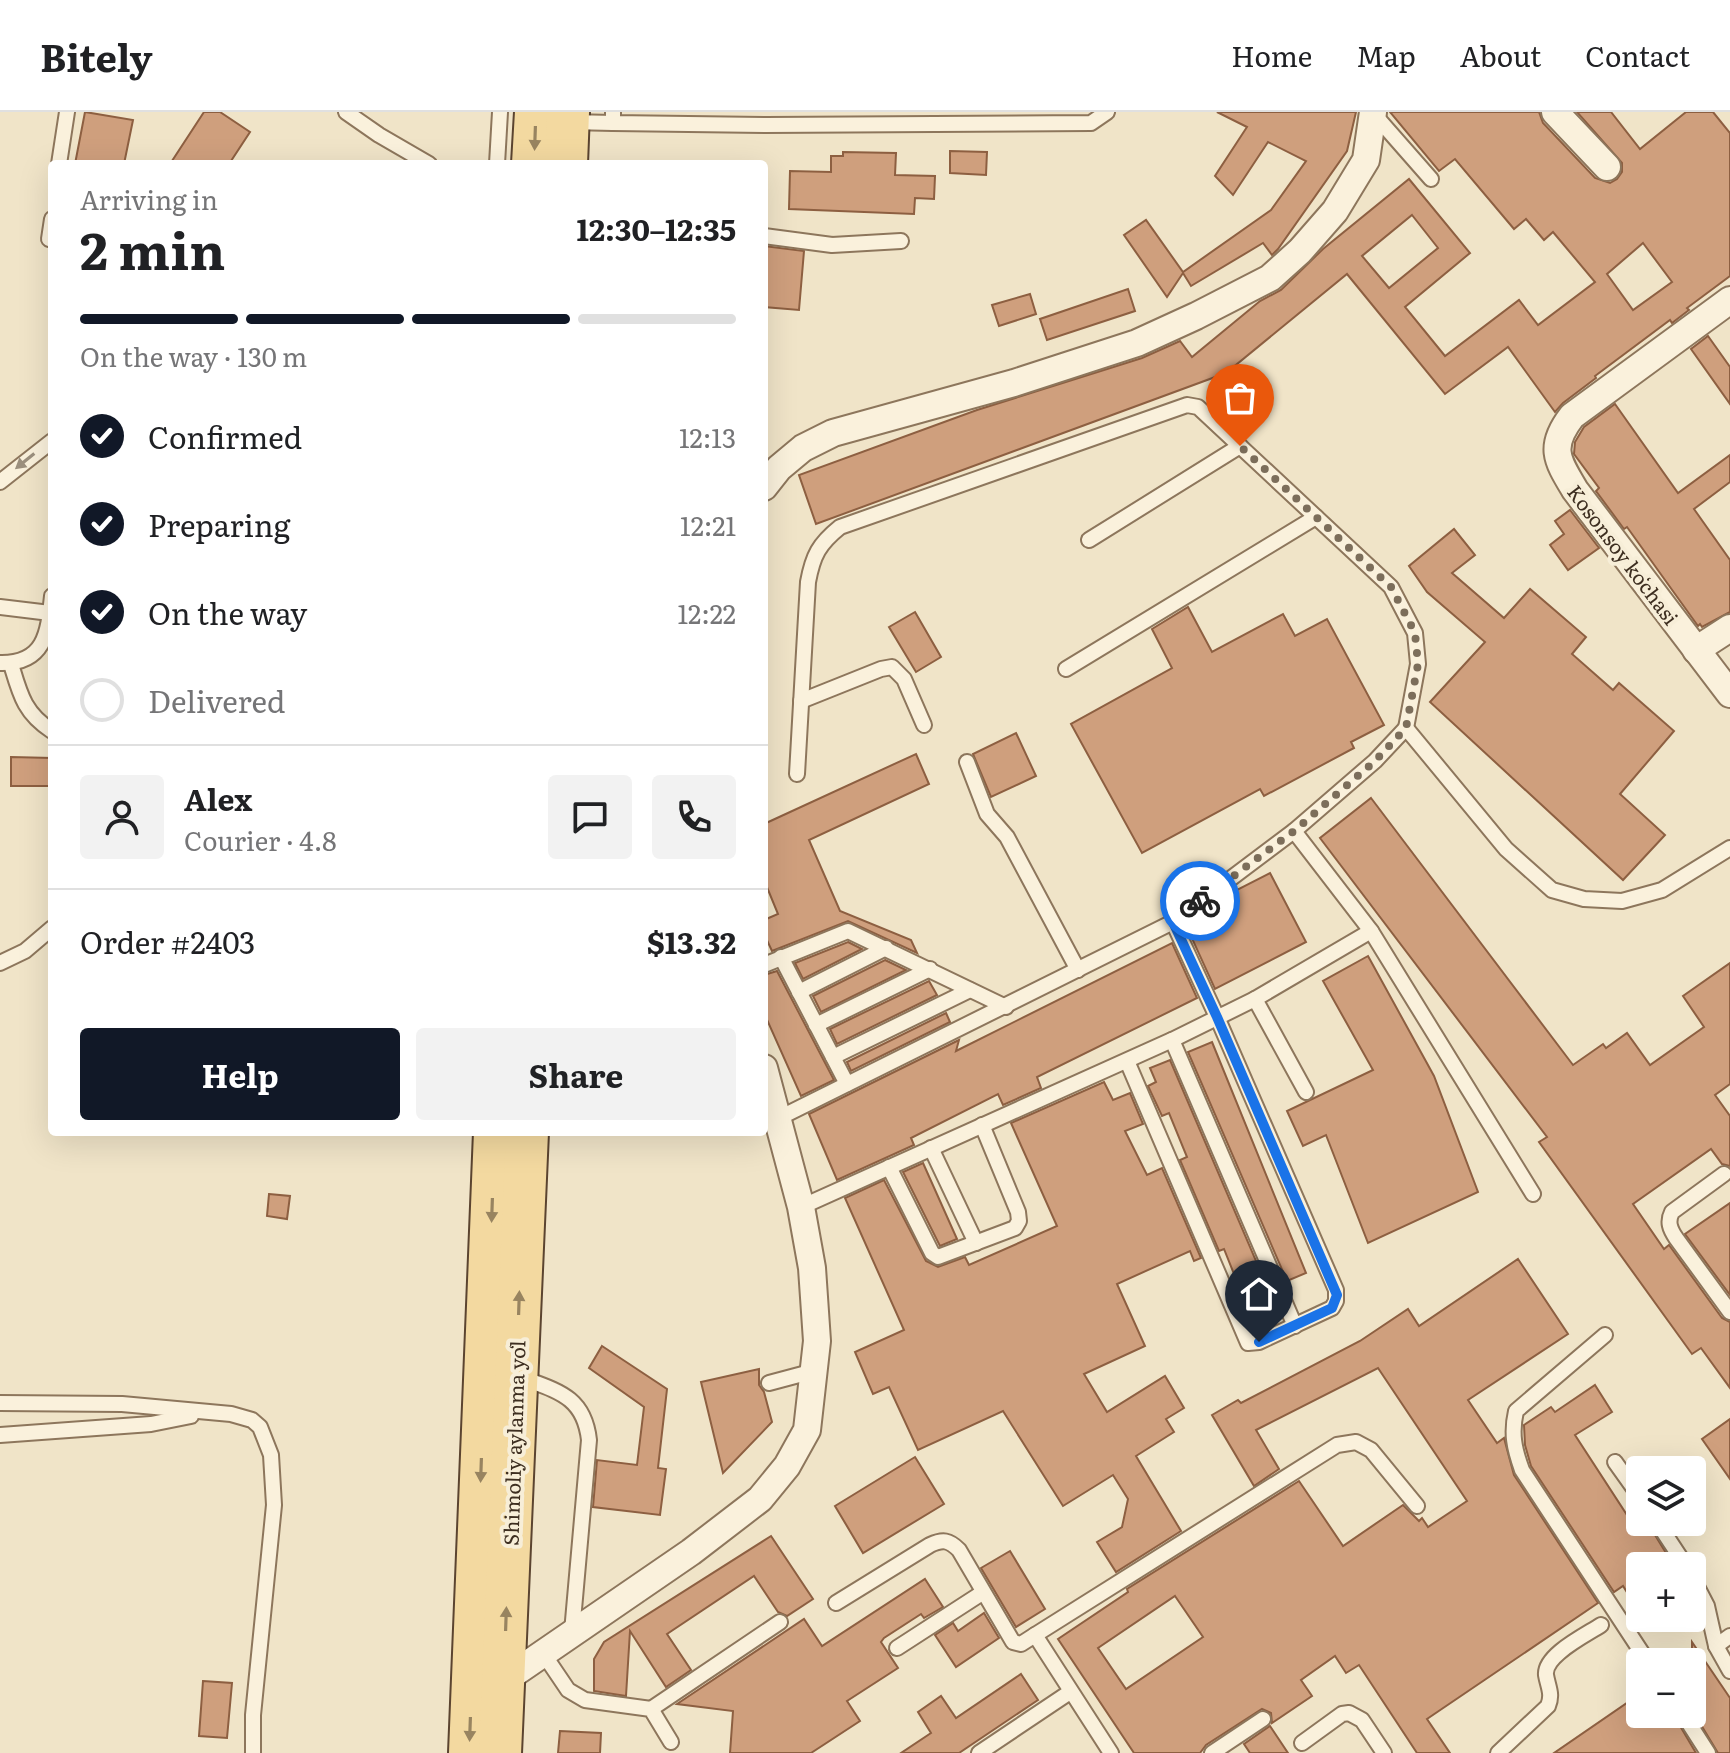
<!DOCTYPE html>
<meta charset="utf-8">
<style>
:root{--surface:#fff;--page:#f2f2f2;--text:#202124;--muted:#757577;--line:#e0e0e0;--accent:#111827}
body{margin:0;font-family:Literata,serif;background:var(--page);color:var(--text);height:100vh;display:flex;flex-direction:column;font-size:30px;white-space:nowrap}
*{box-sizing:border-box;margin:0}
p{font-size:26px;color:var(--muted)}
.icon{flex:none;width:44px;height:44px;fill:none;stroke:currentColor;stroke-width:2;stroke-linecap:round;stroke-linejoin:round}
.map{position:relative;flex:1;overflow:hidden}
.details{position:absolute;left:48px;top:48px;width:720px;height:976px;display:flex;flex-direction:column;background:var(--surface);border-radius:8px;box-shadow:0 8px 32px #0002}
.details>*{flex:none}
.buttons{position:absolute;left:1626px;top:1344px;display:grid;gap:16px}
.buttons a{display:grid;place-items:center;width:80px;height:80px;border-radius:8px;background:var(--surface);box-shadow:0 8px 32px #0002;font-size:40px}
.pin{position:absolute;display:grid;place-items:center;width:68px;height:68px;color:#fff;margin:-82px -34px;border-radius:50% 50% 50% 0;rotate:-45deg;box-shadow:0 0 8px #0007}
.pin .icon{rotate:45deg}
.courier{position:absolute;display:grid;place-items:center;width:80px;height:80px;margin:-40px;border:6px solid #1a73e8;border-radius:50%;background:#fff;color:#222;box-shadow:0 2px 10px #0007}
.head em{font-style:normal;font-weight:700}
.head div{display:flex;flex-direction:column-reverse}
.head{display:flex;align-items:center;justify-content:space-between;height:136px;padding:0 32px}
h1{font-size:52px;font-weight:700;line-height:60px}
.bar{display:grid;grid-template-columns:repeat(4,1fr);gap:12px 8px;align-content:center;height:96px;padding:0 32px}
.bar i{height:10px;border-radius:6px;background:var(--line)}
.bar .active{background:var(--accent)}
.bar p{grid-column:span 4}
.line{display:flex;align-items:center;gap:20px;padding:0 32px;border-top:2px solid var(--line)}
.line div{flex:1}
.round{display:grid;place-items:center;flex:none;width:84px;height:84px;border-radius:8px;background:var(--page)}
ol{padding:0 32px;list-style:none}
li{display:flex;align-items:center;gap:24px;height:88px}
li p{margin-inline-start:auto}
li .icon{padding:8px;border-radius:50%;background:var(--accent);color:#fff;stroke-width:4}
li:last-child{color:var(--muted)}
li i{width:44px;height:44px;border:4px solid var(--line);border-radius:50%}
.cta{display:flex;gap:16px;margin-top:auto;padding:16px 32px}
.cta a{flex:1;height:92px;border-radius:8px;background:var(--accent);color:#fff;font-size:32px;font-weight:700;line-height:92px;text-align:center}
.cta a+a{background:var(--page);color:var(--text)}
header{display:flex;align-items:center;gap:48px;box-sizing:border-box;height:112px;padding:0 40px;background:var(--surface);border-bottom:2px solid var(--line)}
header strong{font-size:38px}
nav{display:flex;gap:44px;margin-inline-start:auto;font-size:28px}
.map>svg:first-child{display:block}
.building{fill:#cf9f7d;stroke:#8d5f41;stroke-width:2;fill-rule:evenodd}
.lines{fill:none;stroke-linecap:round;stroke-linejoin:round}
.service-casing{stroke:#8d765c;stroke-width:18}
.minor-casing{stroke:#8d765c;stroke-width:30}
.primary-casing{stroke:#5b4430;stroke-width:46}
.service{stroke:#faf1dc;stroke-width:14}
.minor{stroke:#faf1dc;stroke-width:26}
.primary{stroke:#f3d9a0;stroke-width:42}
.oneway{fill:#988460}
.oneway2{fill:#9c907e}
.done{stroke:#7c6e5b;stroke-width:8;stroke-dasharray:0 14.4}
.route{stroke:#1a73e8;stroke-width:10}
.labels{text-anchor:middle;dominant-baseline:central;stroke-width:8;stroke-linejoin:round;paint-order:stroke}
.street-label{font-size:20px;fill:#3d2e20;stroke:#f7eed8}
</style>
<header>
<strong>Bitely</strong>
<nav><a>Home</a><a>Map</a><a>About</a><a>Contact</a></nav>
</header>
<div class="map">
<svg width="1730" height="1641" viewBox="0 0 1730 1641">
<rect width="100%" height="100%" fill="#f0e4c8"/>
<g class="building">
<path d="M 85,0 L 133,8 L 124,52 L 75,52 Z"/>
<path d="M 204,0 L 220,0 L 250,20 L 229,52 L 170,52 Z"/>
<path d="M 1217,0 L 1356,0 L 1347,39 L 1278,137 L 1272,143 L 1263,131 L 1191,174 L 1183,161 L 1167,185 L 1124,123 L 1146,108 L 1183,160 L 1271,98 L 1306,49 L 1268,30 L 1233,83 L 1215,64 L 1247,15 Z"/>
<path d="M 1390,0 L 1539,0 L 1543,11 L 1595,66 L 1610,71 L 1617,67 L 1622,60 L 1622,51 L 1577,0 L 1611,0 L 1640,37 L 1686,0 L 1713,0 L 1730,21 L 1730,164 L 1687,196 L 1689,198 L 1672,211 L 1670,208 L 1595,264 L 1596,266 L 1563,291 L 1555,300 L 1508,235 L 1445,282 L 1347,162 L 1226,261 L 816,412 L 799,363 L 977,298 L 1142,246 L 1180,229 L 1192,245 L 1260,189 L 1281,178 L 1323,137 L 1409,67 L 1470,141 L 1405,195 L 1445,244 L 1519,188 L 1538,213 L 1595,170 L 1553,120 L 1544,128 L 1526,107 L 1514,117 L 1455,47 L 1439,59 ZM 1412,103 L 1438,136 L 1389,176 L 1362,144 ZM 1643,131 L 1672,170 L 1633,198 L 1607,162 Z"/>
<path d="M 950,39 L 987,40 L 986,63 L 950,61 Z"/>
<path d="M 843,40 L 896,41 L 895,63 L 935,64 L 934,87 L 915,86 L 914,102 L 789,97 L 790,59 L 831,60 L 831,44 L 843,44 Z"/>
<path d="M 764,134 L 804,139 L 799,198 L 764,195 Z"/>
<path d="M 1128,177 L 1135,199 L 1047,228 L 1040,207 Z"/>
<path d="M 1030,182 L 1036,202 L 999,214 L 992,193 Z"/>
<path d="M 1708,224 L 1730,255 L 1730,292 L 1691,237 Z"/>
<path d="M 1615,292 L 1678,381 L 1730,343 L 1730,370 L 1694,397 L 1730,448 L 1730,500 L 1702,515 L 1700,512 L 1698,514 L 1627,415 L 1624,417 L 1596,379 L 1599,376 L 1574,342 L 1575,330 L 1584,315 Z"/>
<path d="M 1570,398 L 1599,436 L 1568,458 L 1550,433 L 1564,422 L 1555,409 Z"/>
<path d="M 1454,417 L 1475,443 L 1452,461 L 1504,506 L 1530,477 L 1586,525 L 1572,542 L 1613,578 L 1619,571 L 1674,619 L 1620,682 L 1665,723 L 1623,768 L 1430,590 L 1485,530 L 1427,480 L 1409,454 Z"/>
<path d="M 1188,495 L 1212,540 L 1283,502 L 1295,524 L 1327,507 L 1384,613 L 1351,630 L 1354,636 L 1264,684 L 1260,677 L 1142,741 L 1071,612 L 1172,556 L 1152,517 Z"/>
<path d="M 915,500 L 941,545 L 916,560 L 889,515 Z"/>
<path d="M 1016,621 L 1036,664 L 991,685 L 973,642 Z"/>
<path d="M 916,642 L 929,672 L 809,728 L 840,799 L 911,828 L 917,841 L 848,809 L 772,839 L 764,822 L 764,808 L 778,802 L 764,768 L 764,712 Z"/>
<path d="M 11,645 L 52,646 L 52,674 L 11,674 Z"/>
<path d="M 1371,686 L 1573,953 L 1603,932 L 1606,936 L 1627,921 L 1650,953 L 1704,915 L 1683,884 L 1730,851 L 1730,972 L 1715,983 L 1730,1004 L 1730,1054 L 1722,1052 L 1711,1037 L 1633,1092 L 1664,1137 L 1669,1133 L 1722,1206 L 1730,1210 L 1730,1276 L 1701,1236 L 1692,1242 L 1539,1030 L 1547,1025 L 1320,726 Z"/>
<path d="M 1270,761 L 1306,830 L 1215,877 L 1190,822 L 1194,820 L 1189,811 L 1221,786 Z"/>
<path d="M 848,830 L 862,837 L 803,867 L 795,851 Z"/>
<path d="M 1172,831 L 1197,886 L 1037,965 L 1041,976 L 1003,993 L 998,982 L 911,1026 L 914,1033 L 837,1068 L 809,1002 L 959,928 L 956,939 Z"/>
<path d="M 1368,844 L 1434,964 L 1478,1080 L 1368,1131 L 1326,1023 L 1303,1034 L 1287,999 L 1373,958 L 1323,869 Z"/>
<path d="M 885,848 L 906,858 L 821,900 L 813,884 Z"/>
<path d="M 777,859 L 834,968 L 801,984 L 764,901 L 764,863 Z"/>
<path d="M 929,869 L 937,883 L 837,932 L 830,917 Z"/>
<path d="M 946,901 L 950,910 L 851,959 L 847,950 Z"/>
<path d="M 1212,930 L 1306,1161 L 1287,1169 L 1188,940 Z"/>
<path d="M 1170,948 L 1268,1177 L 1244,1187 L 1224,1137 L 1219,1139 L 1180,1048 L 1187,1045 L 1169,1001 L 1162,1004 L 1148,974 L 1156,970 L 1150,956 Z"/>
<path d="M 1104,970 L 1113,988 L 1130,981 L 1143,1012 L 1125,1019 L 1147,1063 L 1162,1056 L 1201,1146 L 1194,1149 L 1190,1139 L 1117,1172 L 1145,1234 L 1084,1262 L 1107,1300 L 1165,1264 L 1184,1296 L 1166,1307 L 1174,1320 L 1136,1344 L 1181,1419 L 1116,1460 L 1097,1430 L 1122,1415 L 1128,1387 L 1113,1363 L 1063,1394 L 1003,1299 L 918,1338 L 889,1275 L 873,1282 L 855,1240 L 904,1218 L 845,1086 L 884,1068 L 926,1149 L 938,1155 L 965,1145 L 969,1153 L 1057,1114 L 1011,1011 Z"/>
<path d="M 923,1051 L 957,1127 L 940,1134 L 903,1060 Z"/>
<path d="M 269,1082 L 290,1084 L 287,1107 L 267,1104 Z"/>
<path d="M 1730,1091 L 1730,1183 L 1685,1122 Z"/>
<path d="M 1518,1147 L 1568,1222 L 1468,1288 L 1497,1331 L 1504,1326 L 1514,1363 L 1598,1491 L 1427,1607 L 1450,1641 L 1417,1641 L 1359,1553 L 1346,1561 L 1335,1544 L 1301,1568 L 1312,1584 L 1272,1611 L 1271,1601 L 1262,1597 L 1206,1633 L 1200,1641 L 1134,1641 L 1058,1527 L 1128,1480 L 1127,1477 L 1299,1369 L 1343,1434 L 1403,1393 L 1419,1409 L 1422,1406 L 1428,1415 L 1467,1389 L 1378,1256 L 1256,1318 L 1279,1357 L 1254,1374 L 1212,1303 L 1238,1288 L 1241,1291 L 1360,1229 L 1408,1197 L 1419,1214 ZM 1175,1484 L 1203,1525 L 1126,1577 L 1098,1536 Z"/>
<path d="M 602,1234 L 667,1277 L 658,1356 L 666,1357 L 660,1403 L 593,1395 L 597,1348 L 637,1353 L 644,1295 L 589,1256 Z"/>
<path d="M 759,1257 L 759,1273 L 764,1280 L 772,1310 L 723,1361 L 701,1270 Z"/>
<path d="M 1595,1273 L 1612,1300 L 1575,1323 L 1629,1406 L 1640,1399 L 1640,1410 L 1647,1410 L 1674,1454 L 1640,1454 L 1640,1501 L 1623,1474 L 1614,1480 L 1531,1354 L 1525,1333 L 1524,1313 L 1551,1295 L 1555,1300 Z"/>
<path d="M 1730,1307 L 1730,1367 L 1702,1327 Z"/>
<path d="M 915,1345 L 944,1392 L 863,1441 L 835,1394 Z"/>
<path d="M 771,1424 L 813,1487 L 787,1504 L 778,1500 L 754,1464 L 667,1522 L 691,1558 L 666,1575 L 630,1519 L 626,1584 L 594,1579 L 594,1547 L 604,1530 Z"/>
<path d="M 1010,1439 L 1045,1497 L 1016,1515 L 981,1456 Z"/>
<path d="M 925,1467 L 943,1495 L 924,1506 L 921,1502 L 884,1526 L 881,1530 L 898,1556 L 847,1589 L 860,1609 L 811,1641 L 730,1641 L 733,1599 L 677,1592 L 804,1507 L 822,1534 Z"/>
<path d="M 984,1501 L 999,1526 L 956,1555 L 935,1523 L 953,1511 L 958,1519 Z"/>
<path d="M 1692,1530 L 1730,1586 L 1730,1641 L 1718,1641 L 1692,1598 Z"/>
<path d="M 1021,1562 L 1038,1588 L 959,1641 L 901,1641 L 931,1621 L 918,1600 L 941,1584 L 956,1606 Z"/>
<path d="M 203,1569 L 232,1571 L 227,1626 L 199,1624 Z"/>
<path d="M 1640,1582 L 1640,1602 L 1673,1602 L 1696,1641 L 1554,1641 Z"/>
<path d="M 1270,1614 L 1288,1641 L 1250,1641 L 1244,1632 Z"/>
<path d="M 560,1619 L 601,1621 L 600,1641 L 558,1641 Z"/>
</g>
<g class="lines">
<defs>
<g id="service">
<path d="M 346,0 L 379,23 L 429,52"/>
<path d="M 613,0 L 613,11 L 766,13 L 1091,11 L 1107,0"/>
<path d="M 1373,1 L 1431,67"/>
<path d="M 570,10 L 613,11"/>
<path d="M 59,52 L 67,0"/>
<path d="M 497,52 L 500,0"/>
<path d="M 764,124 L 832,133 L 901,129"/>
<path d="M 49,127 L 52,107"/>
<path d="M 0,370 L 52,329"/>
<path d="M 1089,428 L 1240,334"/>
<path d="M 0,495 L 50,501"/>
<path d="M 0,551 C 45,552 48,521 52,484"/>
<path d="M 11,552 C 20,582 24,601 52,619"/>
<path d="M 1066,557 L 1316,405"/>
<path d="M 801,589 L 881,557 L 892,555 L 904,567 L 924,613"/>
<path d="M 967,650 L 987,702 L 1007,725 L 1078,858"/>
<path d="M 797,662 L 808,470 C 813,443 819,432 840,415 L 1187,293 L 1198,295 L 1391,475 L 1415,521 L 1418,552 L 1406,616"/>
<path d="M 1173,810 L 1294,719"/>
<path d="M 781,845 L 847,972"/>
<path d="M 0,851 L 25,839 L 52,816"/>
<path d="M 764,853 L 848,819 L 1006,895"/>
<path d="M 799,880 L 886,836"/>
<path d="M 1255,887 L 1306,980"/>
<path d="M 816,913 L 930,857"/>
<path d="M 1172,928 L 1295,1214"/>
<path d="M 833,945 L 970,878"/>
<path d="M 779,1006 L 1173,810 L 1217,905 L 1336,1178 L 1336,1189 L 1332,1196 L 1259,1230 L 1248,1231 L 1127,949"/>
<path d="M 931,1036 L 976,1131"/>
<path d="M 889,1055 L 932,1141 L 938,1145 L 1015,1116 L 1019,1109 L 1018,1100 L 982,1013"/>
<path d="M 1724,1062 L 1672,1100 C 1667,1110 1670,1117 1676,1126 L 1730,1200"/>
<path d="M 1533,1082 L 1371,819 L 1294,719 L 1375,649 L 1406,616 L 1506,737 L 1552,778 L 1584,787 L 1622,789 L 1662,778 L 1730,736"/>
<path d="M 801,1095 L 1172,928 L 1255,887 L 1371,819"/>
<path d="M 1605,1223 L 1516,1299 C 1511,1321 1514,1336 1522,1358 L 1648,1550"/>
<path d="M 520,1265 C 557,1279 584,1284 589,1328 L 572,1520"/>
<path d="M 769,1271 L 814,1259"/>
<path d="M 0,1291 L 122,1292 L 231,1302 L 252,1308 L 260,1315 L 271,1343 L 274,1393 L 253,1603 L 253,1641"/>
<path d="M 0,1323 L 151,1312 L 191,1304"/>
<path d="M 1615,1350 L 1640,1385"/>
<path d="M 1657,1410 L 1686,1454"/>
<path d="M 1692,1465 L 1707,1494 L 1716,1534 L 1730,1559"/>
<path d="M 836,1491 L 930,1433 C 943,1427 949,1428 959,1438 L 1013,1530 L 1021,1532 L 1035,1523 L 1111,1641"/>
<path d="M 1035,1523 L 1337,1333 L 1356,1330 L 1371,1338 L 1417,1394"/>
<path d="M 1716,1534 L 1730,1524"/>
<path d="M 897,1536 L 982,1481"/>
<path d="M 543,1541 L 568,1578 L 585,1588 L 651,1597 L 671,1630"/>
<path d="M 651,1597 L 780,1510"/>
<path d="M 1683,1602 L 1708,1641"/>
<path d="M 1302,1631 L 1342,1602 L 1349,1601 L 1362,1608 L 1384,1641"/>
<path d="M 979,1641 L 1070,1580"/>
<path d="M 1212,1641 L 1263,1607"/>
<path d="M 1498,1641 L 1548,1594 C 1553,1582 1548,1575 1546,1563 C 1544,1543 1586,1523 1601,1513"/>
</g>
<g id="minor">
<path d="M 1555,0 L 1607,55"/>
<path d="M 1730,188 L 1572,304 C 1548,335 1557,348 1575,378 L 1730,582"/>
<path d="M 764,375 L 779,356 L 803,336 L 833,321 L 1014,271 L 1137,231 L 1196,204 L 1270,166 L 1300,139 L 1335,99 L 1366,48 L 1373,0"/>
<path d="M 1696,538 L 1730,516"/>
<path d="M 503,1569 L 691,1440 L 760,1387 L 787,1354 L 807,1318 L 817,1229 L 812,1156 L 801,1095 L 764,956"/>
</g>
<g id="primary">
<path d="M 533,52 L 536,0"/>
<path d="M 566,52 L 568,0"/>
<path d="M 470,1641 L 495,1020"/>
<path d="M 500,1641 L 527,1020"/>
</g>
</defs>
<use href="#service" class="service-casing"/>
<use href="#minor" class="minor-casing"/>
<use href="#primary" class="primary-casing"/>
<use href="#service" class="service"/>
<use href="#minor" class="minor"/>
<use href="#primary" class="primary"/>
</g>
<defs><path id="oneway-solid" d="M-6-.8H1V-3.2L6.5 0L1 3.2V.8H-6Z" transform="scale(2)"/></defs>
<g class="oneway">
<use href="#oneway-solid" transform="translate(535 26) rotate(92)"/>
<use href="#oneway-solid" transform="translate(492 1098) rotate(92)"/>
<use href="#oneway-solid" transform="translate(519 1191) rotate(-88)"/>
<use href="#oneway-solid" transform="translate(481 1358) rotate(92)"/>
<use href="#oneway-solid" transform="translate(506 1507) rotate(-88)"/>
<use href="#oneway-solid" transform="translate(470 1617) rotate(92)"/>
</g>
<use class="oneway2" href="#oneway-solid" transform="translate(25 349) rotate(141)"/>
<g class="lines">
<path class="done" d="M 1200,789 L 1294,719 L 1375,649 L 1406,616 L 1418,552 L 1415,521 L 1391,475 L 1240,334"/>
<path class="route" d="M 1200,789 L 1173,810 L 1217,905 L 1337,1183 L 1332,1196 L 1259,1230"/>
</g>
<g class="labels">
<g class="street-label">
<text transform="translate(1624 442) rotate(53)">Kosonsoy koʻchasi</text>
<text transform="translate(513 1331) rotate(-88)">Shimoliy aylanma yoʻl</text>
</g>
</g>
</svg>
<div class="buttons">
<a><svg class="icon" aria-label="layers" viewBox="0 0 24 24"><path d="M12 4l9 5-9 5-9-5zM3 14l9 5 9-5"/></svg></a>
<a>+</a>
<a>−</a>
</div>
<div class="pin" style="left:1240px;top:334px;background:#ea580c"><svg class="icon" aria-label="bag" viewBox="0 0 24 24"><path d="M5 8h14l-1 12H6zM9 8a3 3 0 0 1 6 0"/></svg></div>
<div class="pin" style="left:1259px;top:1230px;background:#1f2937"><svg class="icon" aria-label="home" viewBox="0 0 24 24"><path d="M3 11l9-7 9 7M6 9v11h12V9"/></svg></div>
<div class="courier" style="left:1200px;top:789px"><svg class="icon" aria-label="bike" viewBox="0 0 24 24"><circle cx="6" cy="16" r="4"/><circle cx="18" cy="16" r="4"/><path d="M6 16l4-8h5l3 8M10 8l3 8H6M13 5h3"/></svg></div>
<section class="details">
<div class="head"><div><h1>2 min</h1><p>Arriving in</p></div><em>12:30–12:35</em></div>
<div class="bar"><i class="active"></i><i class="active"></i><i class="active"></i><i></i><p>On the way · 130 m</p></div>
<ol>
<li><svg class="icon" aria-label="check" viewBox="0 0 24 24"><path d="M5 12l5 5 9-10"/></svg>Confirmed<p>12:13</p></li>
<li><svg class="icon" aria-label="check" viewBox="0 0 24 24"><path d="M5 12l5 5 9-10"/></svg>Preparing<p>12:21</p></li>
<li><svg class="icon" aria-label="check" viewBox="0 0 24 24"><path d="M5 12l5 5 9-10"/></svg>On the way<p>12:22</p></li>
<li><i></i>Delivered</li>
</ol>
<div class="line" style="height:144px"><a class="round"><svg class="icon" aria-label="person" viewBox="0 0 24 24"><circle cx="12" cy="8" r="4"/><path d="M4 21q1-7 8-7t8 7"/></svg></a><div><b>Alex</b><p>Courier · 4.8</p></div><a class="round"><svg class="icon" aria-label="chat" viewBox="0 0 24 24"><path d="M4 5h16v11H9l-5 4z"/></svg></a><a class="round"><svg class="icon" aria-label="phone" viewBox="0 0 24 24"><path d="M5 4h4l2 5-3 2q2 4 5 5l2-3 5 2v4C11 20 4 13 5 4z"/></svg></a></div>
<div class="line" style="height:104px"><div>Order #2403</div><b>$13.32</b></div>
<div class="cta"><a>Help</a><a>Share</a></div>
</section>
</div>
